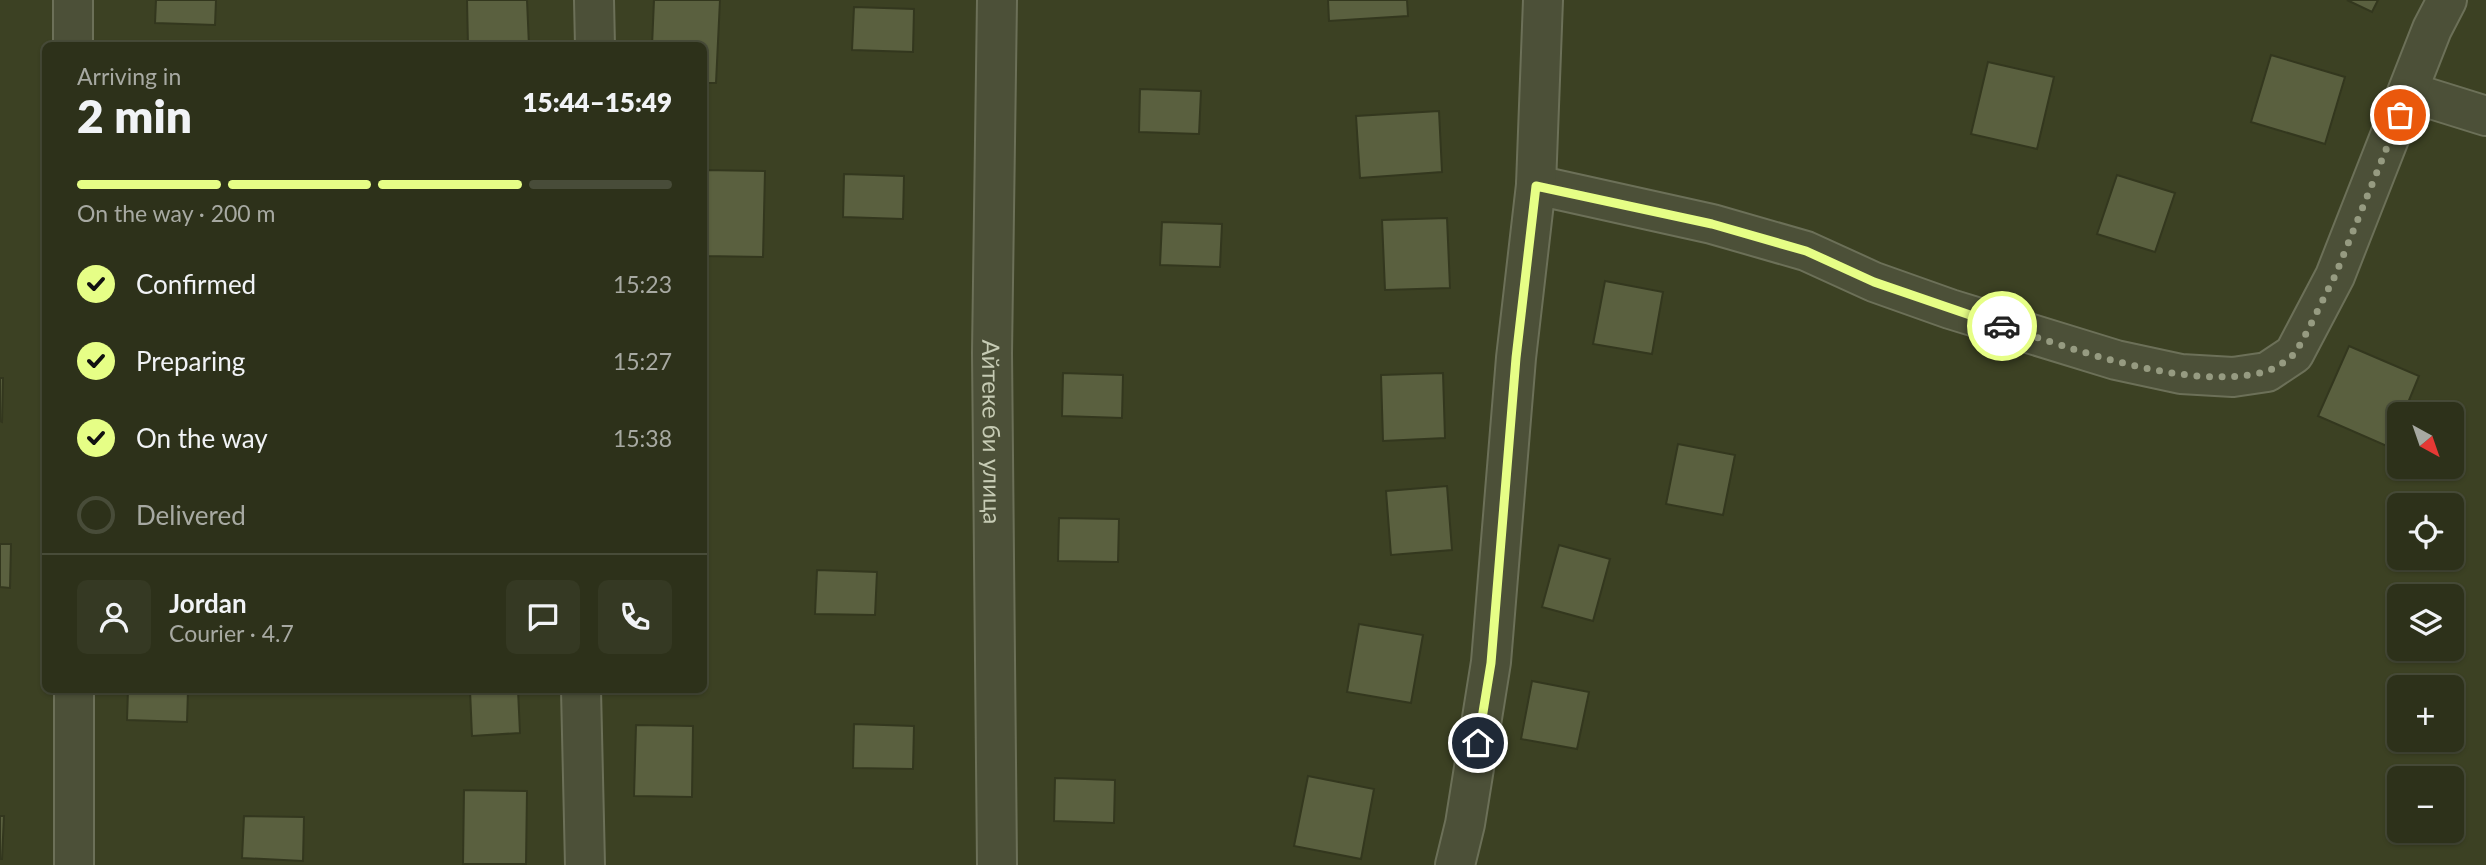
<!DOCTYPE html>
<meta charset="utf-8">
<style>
:root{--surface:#2d311a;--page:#353923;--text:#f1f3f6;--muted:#a7a9a2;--line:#484c39;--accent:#e6fe86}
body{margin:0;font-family:Lato,sans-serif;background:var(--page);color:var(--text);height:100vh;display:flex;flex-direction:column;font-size:26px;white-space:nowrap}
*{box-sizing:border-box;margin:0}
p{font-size:23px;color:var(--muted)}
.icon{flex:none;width:38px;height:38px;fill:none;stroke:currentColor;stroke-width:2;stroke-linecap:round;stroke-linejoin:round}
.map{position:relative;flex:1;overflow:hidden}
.sheet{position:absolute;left:42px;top:42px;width:665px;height:651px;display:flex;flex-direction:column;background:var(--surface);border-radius:10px;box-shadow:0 2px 5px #0004,0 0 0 2px var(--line)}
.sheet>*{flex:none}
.needle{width:46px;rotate:140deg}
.fabs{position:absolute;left:2387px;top:402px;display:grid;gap:14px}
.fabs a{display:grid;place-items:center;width:77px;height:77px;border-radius:10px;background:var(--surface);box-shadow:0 2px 5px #0004,0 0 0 2px var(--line);font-size:35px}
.pin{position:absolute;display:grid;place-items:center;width:60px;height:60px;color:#fff;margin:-30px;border:4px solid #fff;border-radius:50%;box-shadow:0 2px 7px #0007}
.courier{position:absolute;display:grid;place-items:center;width:70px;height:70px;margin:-35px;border:5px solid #e6fe86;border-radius:50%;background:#fff;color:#222;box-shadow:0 2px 9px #0007}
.summary em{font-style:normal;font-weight:800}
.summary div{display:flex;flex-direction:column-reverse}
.summary{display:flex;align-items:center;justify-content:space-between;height:119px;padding:0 35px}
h1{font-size:46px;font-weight:800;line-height:52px}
.bar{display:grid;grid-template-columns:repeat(4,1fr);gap:10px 7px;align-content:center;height:84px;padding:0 35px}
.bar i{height:9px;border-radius:5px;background:var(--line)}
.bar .selected{background:var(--accent)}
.bar p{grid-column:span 4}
.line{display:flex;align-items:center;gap:18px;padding:0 35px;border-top:2px solid var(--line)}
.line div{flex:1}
.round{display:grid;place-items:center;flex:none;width:74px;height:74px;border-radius:10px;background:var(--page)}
ol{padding:0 35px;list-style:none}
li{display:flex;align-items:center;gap:21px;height:77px}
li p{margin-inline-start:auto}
li .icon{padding:7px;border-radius:50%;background:var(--accent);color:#111;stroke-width:4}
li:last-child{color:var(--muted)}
li i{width:38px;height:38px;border:4px solid var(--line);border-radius:50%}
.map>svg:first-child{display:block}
.building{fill:#5a603f;stroke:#33371e;stroke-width:2}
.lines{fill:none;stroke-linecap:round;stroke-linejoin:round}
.minor-casing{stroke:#6c7058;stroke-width:42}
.minor{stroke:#4c5038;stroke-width:38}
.done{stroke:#969b81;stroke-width:7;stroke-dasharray:0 12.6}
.route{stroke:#e6fe86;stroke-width:9}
.labels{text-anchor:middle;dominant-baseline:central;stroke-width:7;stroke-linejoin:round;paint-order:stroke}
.street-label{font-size:24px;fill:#c6cbb4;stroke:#31351c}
</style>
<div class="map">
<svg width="2486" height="865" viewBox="0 0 2486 865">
<rect width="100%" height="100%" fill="#3c4123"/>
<g class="building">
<path d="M 156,0 L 216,0 L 215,25 L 155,23 Z"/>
<path d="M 467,0 L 527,0 L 529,46 L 468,46 Z"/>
<path d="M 654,0 L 720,0 L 716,83 L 704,83 L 704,46 L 652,46 Z"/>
<path d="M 1328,0 L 1407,0 L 1408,16 L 1329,21 Z"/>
<path d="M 2347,0 L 2378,0 L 2372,12 Z"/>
<path d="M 854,7 L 914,9 L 913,52 L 852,50 Z"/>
<path d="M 2271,55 L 2345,77 L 2325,144 L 2251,122 Z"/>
<path d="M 1988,62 L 2054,77 L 2037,149 L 1971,134 Z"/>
<path d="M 1140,89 L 1201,91 L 1199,134 L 1139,132 Z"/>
<path d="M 1439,111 L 1442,172 L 1360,178 L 1356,116 Z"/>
<path d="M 704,170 L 765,171 L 763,257 L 704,256 Z"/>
<path d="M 844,174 L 904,176 L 903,219 L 843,217 Z"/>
<path d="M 2117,175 L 2175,193 L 2155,252 L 2097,234 Z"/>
<path d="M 1447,218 L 1450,288 L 1385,290 L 1382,220 Z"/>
<path d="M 1162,222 L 1222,224 L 1220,267 L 1160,265 Z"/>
<path d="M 1605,281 L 1663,292 L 1652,354 L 1593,344 Z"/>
<path d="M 2349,346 L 2419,376 L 2403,415 L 2399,415 L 2399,422 L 2389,447 L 2318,416 Z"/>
<path d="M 1063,373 L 1123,375 L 1122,418 L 1062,416 Z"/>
<path d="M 1443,373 L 1445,438 L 1383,441 L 1381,375 Z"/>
<path d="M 0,378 L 3,378 L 2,422 L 0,421 Z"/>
<path d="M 1678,444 L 1735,455 L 1723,515 L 1666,504 Z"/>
<path d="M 1447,486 L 1452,550 L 1391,555 L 1386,491 Z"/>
<path d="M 1059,518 L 1119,519 L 1118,562 L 1058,561 Z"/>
<path d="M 0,544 L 11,544 L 10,588 L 0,587 Z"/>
<path d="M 1559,545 L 1610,559 L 1593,621 L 1542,607 Z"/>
<path d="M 817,570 L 877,572 L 875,615 L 815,614 Z"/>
<path d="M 1359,624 L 1423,635 L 1411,703 L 1347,692 Z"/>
<path d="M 1532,681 L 1589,692 L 1577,749 L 1521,739 Z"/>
<path d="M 128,690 L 188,690 L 187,722 L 127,720 Z"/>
<path d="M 470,690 L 518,690 L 520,733 L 472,736 Z"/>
<path d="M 854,724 L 914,726 L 913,769 L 853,768 Z"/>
<path d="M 636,725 L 693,726 L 692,797 L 634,796 Z"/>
<path d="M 1308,776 L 1374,789 L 1361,859 L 1294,846 Z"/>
<path d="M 1055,778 L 1115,780 L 1114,823 L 1054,821 Z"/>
<path d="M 464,790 L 527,791 L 526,864 L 463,864 Z"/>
<path d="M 0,816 L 4,816 L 2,859 L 0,859 Z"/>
<path d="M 244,816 L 304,817 L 303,861 L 242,858 Z"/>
</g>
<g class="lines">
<defs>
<g id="minor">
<path d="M 73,0 L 73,46"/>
<path d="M 594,0 L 595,46"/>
<path id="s1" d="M 997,0 L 992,353 L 997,865"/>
<path d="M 2409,92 L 2486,116"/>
<path d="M 1536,185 L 1712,224 L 1806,251 L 1874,282 L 1950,309 L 2116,360 L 2181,374 L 2233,377 L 2267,372 L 2294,354 L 2335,276 L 2432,29 L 2447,0"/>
<path d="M 74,690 L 74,865"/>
<path d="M 581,690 L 585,865"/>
<path d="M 1455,865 L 1465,824 L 1491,662 L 1516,358 L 1536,185 L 1543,0"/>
</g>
</defs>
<use href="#minor" class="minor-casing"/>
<use href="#minor" class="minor"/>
</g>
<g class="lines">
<path class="done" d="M 2002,326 C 2076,350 2187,391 2264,372 C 2273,370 2285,362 2292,356 C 2301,348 2327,290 2335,276 L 2400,115"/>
<path class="route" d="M 1478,743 L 1491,663 L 1516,358 L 1536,186 L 1712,224 L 1806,251 L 1874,282 L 2002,326"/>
</g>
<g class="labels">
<g class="street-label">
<text stroke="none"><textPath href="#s1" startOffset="432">Айтеке би улица</textPath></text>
</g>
</g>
</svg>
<div class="fabs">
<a><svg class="needle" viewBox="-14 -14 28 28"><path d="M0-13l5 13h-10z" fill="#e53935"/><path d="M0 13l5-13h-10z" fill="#a7a9a2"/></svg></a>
<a><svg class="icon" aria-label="locate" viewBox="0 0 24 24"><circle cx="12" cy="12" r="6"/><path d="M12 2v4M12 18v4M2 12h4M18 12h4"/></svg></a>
<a><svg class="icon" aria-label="layers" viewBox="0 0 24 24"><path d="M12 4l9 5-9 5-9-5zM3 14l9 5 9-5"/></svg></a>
<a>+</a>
<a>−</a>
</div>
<div class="pin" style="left:2400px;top:115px;background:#ea580c"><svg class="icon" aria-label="bag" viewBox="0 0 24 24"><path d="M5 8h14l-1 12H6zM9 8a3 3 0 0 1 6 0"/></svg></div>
<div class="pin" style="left:1478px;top:743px;background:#1f2937"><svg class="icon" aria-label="home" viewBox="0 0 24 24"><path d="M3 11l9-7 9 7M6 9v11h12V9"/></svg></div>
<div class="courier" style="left:2002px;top:326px"><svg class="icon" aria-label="car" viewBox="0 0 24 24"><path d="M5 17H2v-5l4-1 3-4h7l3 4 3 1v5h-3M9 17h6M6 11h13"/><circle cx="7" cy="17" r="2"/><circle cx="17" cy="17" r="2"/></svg></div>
<section class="sheet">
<div class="summary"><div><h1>2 min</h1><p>Arriving in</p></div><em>15:44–15:49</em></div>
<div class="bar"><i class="selected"></i><i class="selected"></i><i class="selected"></i><i></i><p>On the way · 200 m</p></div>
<ol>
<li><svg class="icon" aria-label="check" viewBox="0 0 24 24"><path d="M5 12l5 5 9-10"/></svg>Confirmed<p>15:23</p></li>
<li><svg class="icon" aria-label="check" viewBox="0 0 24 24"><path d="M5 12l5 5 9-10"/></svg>Preparing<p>15:27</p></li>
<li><svg class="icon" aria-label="check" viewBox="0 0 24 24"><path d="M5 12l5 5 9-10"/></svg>On the way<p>15:38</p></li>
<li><i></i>Delivered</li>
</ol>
<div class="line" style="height:126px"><a class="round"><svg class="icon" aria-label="person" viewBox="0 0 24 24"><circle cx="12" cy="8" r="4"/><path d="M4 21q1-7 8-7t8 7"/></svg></a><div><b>Jordan</b><p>Courier · 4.7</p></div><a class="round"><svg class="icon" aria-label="chat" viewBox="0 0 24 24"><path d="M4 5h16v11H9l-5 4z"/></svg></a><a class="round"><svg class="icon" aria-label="phone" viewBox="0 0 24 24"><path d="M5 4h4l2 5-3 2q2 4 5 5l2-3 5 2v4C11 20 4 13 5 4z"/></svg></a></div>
</section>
</div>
